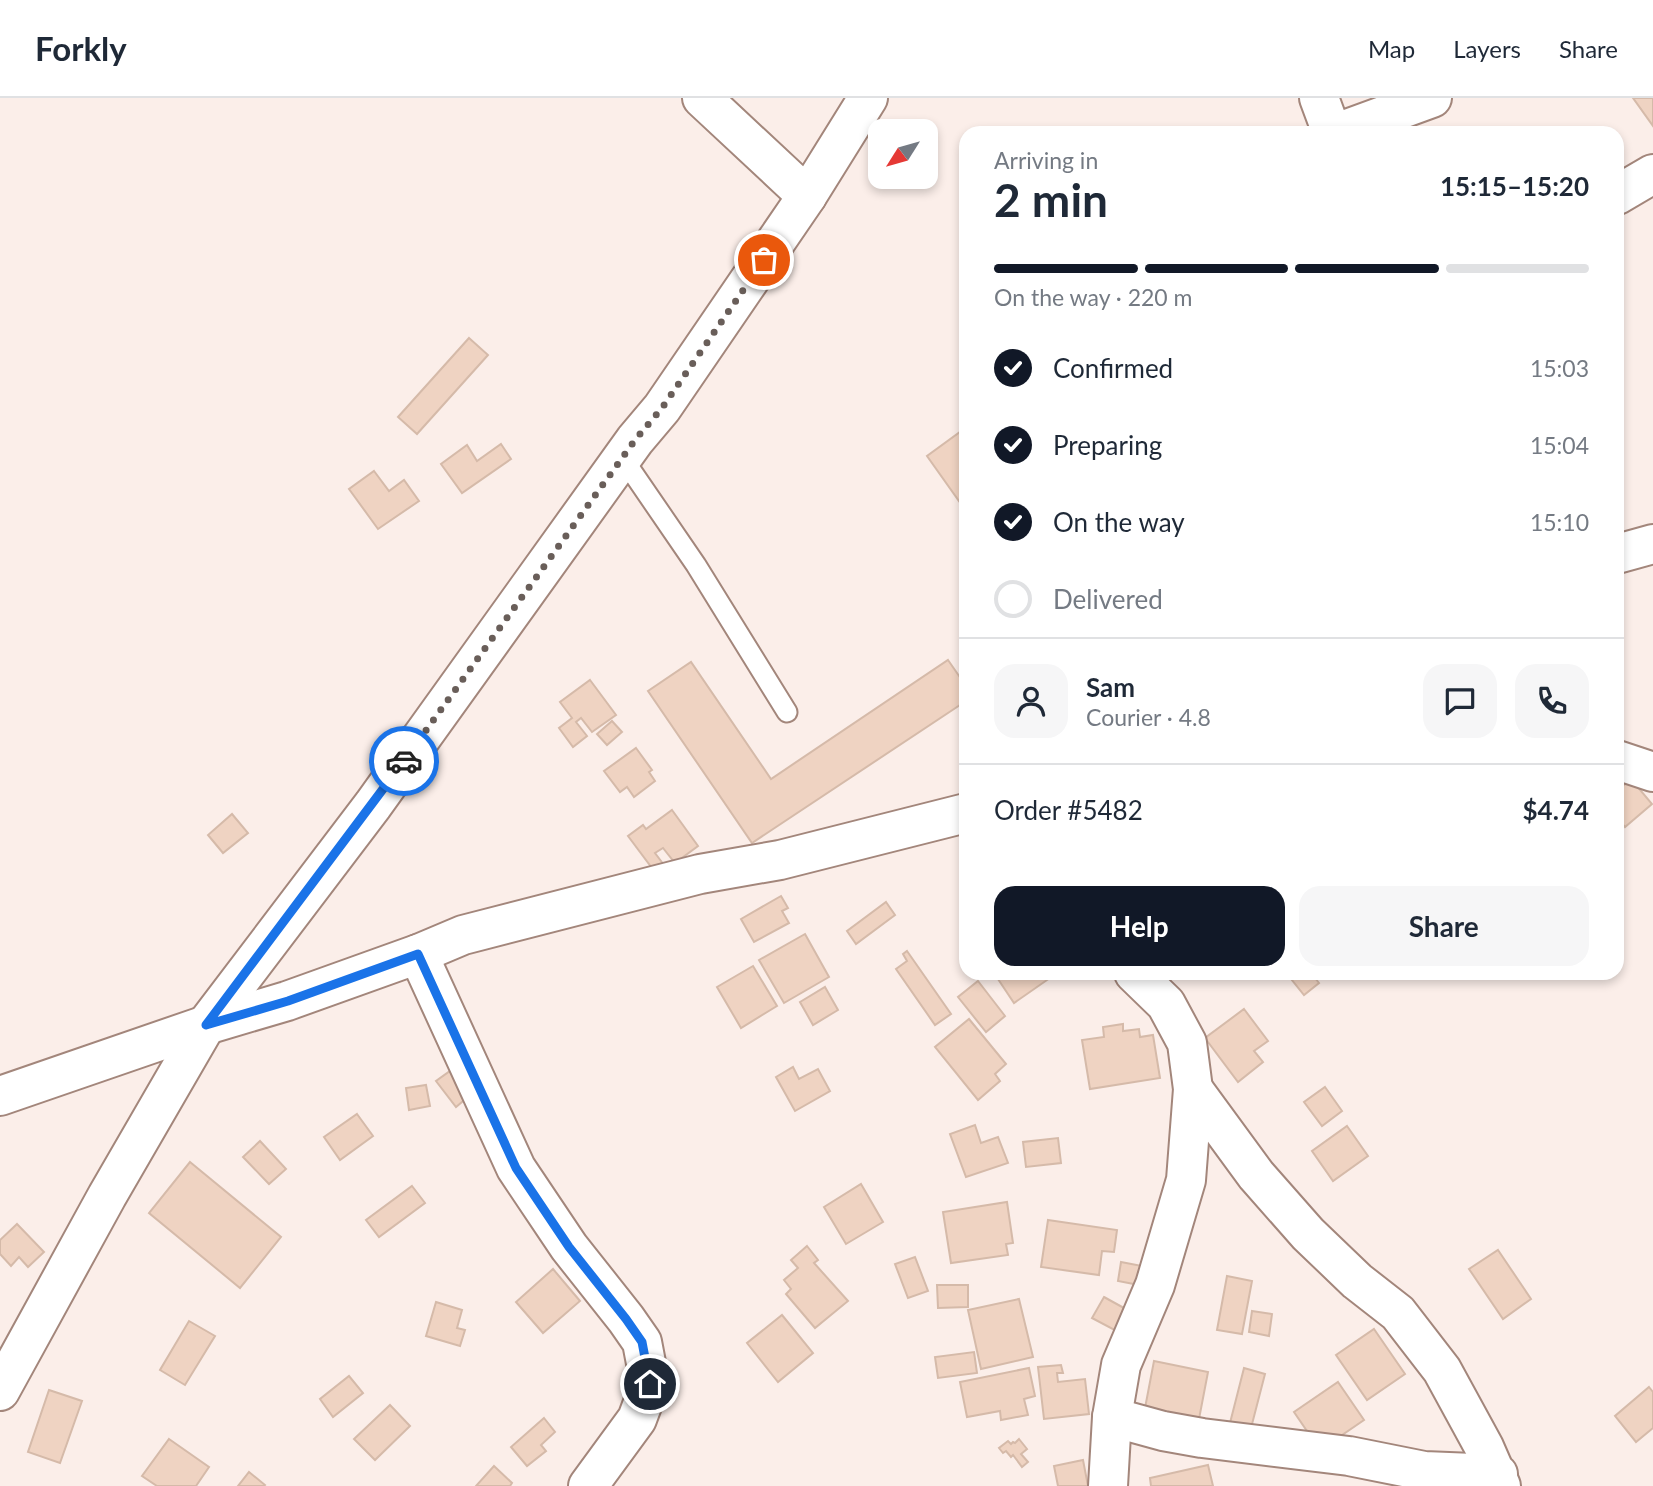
<!DOCTYPE html>
<meta charset="utf-8">
<style>
:root{--surface:#fff;--page:#f6f6f7;--text:#1f2937;--muted:#747a83;--line:#e0e1e3;--accent:#111827}
body{margin:0;font-family:Lato,sans-serif;background:var(--page);color:var(--text);height:100vh;display:flex;flex-direction:column;font-size:26px;white-space:nowrap}
*{box-sizing:border-box;margin:0}
p{font-size:23px;color:var(--muted)}
.icon{flex:none;width:38px;height:38px;fill:none;stroke:currentColor;stroke-width:2;stroke-linecap:round;stroke-linejoin:round}
.map{position:relative;flex:1;overflow:hidden}
.sheet{position:absolute;left:959px;top:28px;width:665px;height:854px;display:flex;flex-direction:column;background:var(--surface);border-radius:21px;box-shadow:0 4px 10px #0003}
.sheet>*{flex:none}
.needle{width:46px;rotate:233deg}
.tools{position:absolute;left:868px;top:21px;display:grid;gap:14px}
.tools a{display:grid;place-items:center;width:70px;height:70px;border-radius:14px;background:var(--surface);box-shadow:0 4px 10px #0003;font-size:35px}
.pin{position:absolute;display:grid;place-items:center;width:60px;height:60px;color:#fff;margin:-30px;border:4px solid #fff;border-radius:50%;box-shadow:0 2px 7px #0007}
.courier{position:absolute;display:grid;place-items:center;width:70px;height:70px;margin:-35px;border:5px solid #1a73e8;border-radius:50%;background:#fff;color:#222;box-shadow:0 2px 9px #0007}
.headline em{font-style:normal;font-weight:700}
.headline div{display:flex;flex-direction:column-reverse}
.headline{display:flex;align-items:center;justify-content:space-between;height:119px;padding:0 35px}
h1{font-size:46px;font-weight:700;line-height:52px}
.bar{display:grid;grid-template-columns:repeat(4,1fr);gap:10px 7px;align-content:center;height:84px;padding:0 35px}
.bar i{height:9px;border-radius:5px;background:var(--line)}
.bar .on{background:var(--accent)}
.bar p{grid-column:span 4}
.line{display:flex;align-items:center;gap:18px;padding:0 35px;border-top:2px solid var(--line)}
.line div{flex:1}
.round{display:grid;place-items:center;flex:none;width:74px;height:74px;border-radius:21px;background:var(--page)}
ol{padding:0 35px;list-style:none}
li{display:flex;align-items:center;gap:21px;height:77px}
li p{margin-inline-start:auto}
li .icon{padding:7px;border-radius:50%;background:var(--accent);color:#fff;stroke-width:4}
li:last-child{color:var(--muted)}
li i{width:38px;height:38px;border:4px solid var(--line);border-radius:50%}
.cta{display:flex;gap:14px;margin-top:auto;padding:14px 35px}
.cta a{flex:1;height:80px;border-radius:21px;background:var(--accent);color:#fff;font-size:28px;font-weight:700;line-height:80px;text-align:center}
.cta a+a{background:var(--page);color:var(--text)}
header{display:flex;align-items:center;gap:42px;box-sizing:border-box;height:98px;padding:0 35px;background:var(--surface);border-bottom:2px solid var(--line)}
header strong{font-size:33px}
nav{display:flex;gap:38px;margin-inline-start:auto;font-size:24px}
.map>svg:first-child{display:block}
.building{fill:#efd3c2;stroke:#d5baa9;stroke-width:2}
.lines{fill:none;stroke-linecap:round;stroke-linejoin:round}
.service-casing{stroke:#a3867b;stroke-width:23}
.minor-casing{stroke:#a3867b;stroke-width:42}
.tertiary-casing{stroke:#a3867b;stroke-width:42}
.service{stroke:#fff;stroke-width:19}
.minor{stroke:#fff;stroke-width:38}
.tertiary{stroke:#fff;stroke-width:38}
.done{stroke:#695e59;stroke-width:7;stroke-dasharray:0 12.6}
.route{stroke:#1a73e8;stroke-width:9}
</style>
<header>
<strong>Forkly</strong>
<nav><a>Map</a><a>Layers</a><a>Share</a></nav>
</header>
<div class="map">
<svg width="1653" height="1388" viewBox="0 0 1653 1388">
<rect width="100%" height="100%" fill="#fbeee9"/>
<g class="building">
<path d="M 1633,0 L 1653,0 L 1653,28 Z"/>
<path d="M 469,240 L 488,257 L 417,336 L 398,319 Z"/>
<path d="M 960,334 L 966,342 L 966,413 L 927,358 Z"/>
<path d="M 501,346 L 511,361 L 462,395 L 441,366 L 467,347 L 477,363 Z"/>
<path d="M 374,373 L 389,393 L 404,382 L 419,403 L 378,431 L 349,391 Z"/>
<path d="M 948,562 L 966,588 L 966,603 L 752,745 L 648,593 L 691,564 L 771,681 Z"/>
<path d="M 590,582 L 616,617 L 592,634 L 581,620 L 576,624 L 587,638 L 573,649 L 559,630 L 572,620 L 560,604 Z"/>
<path d="M 612,623 L 622,634 L 607,647 L 597,636 Z"/>
<path d="M 636,650 L 652,672 L 649,674 L 655,683 L 634,699 L 627,689 L 620,694 L 604,673 Z"/>
<path d="M 1631,681 L 1652,706 L 1625,729 L 1617,720 L 1617,693 Z"/>
<path d="M 672,712 L 698,748 L 675,765 L 663,750 L 655,755 L 664,767 L 655,774 L 628,738 L 643,727 L 646,731 Z"/>
<path d="M 232,716 L 248,735 L 223,755 L 208,737 Z"/>
<path d="M 781,798 L 788,810 L 782,813 L 789,825 L 754,844 L 741,821 Z"/>
<path d="M 886,804 L 895,817 L 856,846 L 847,833 Z"/>
<path d="M 805,836 L 829,879 L 784,905 L 759,862 Z"/>
<path d="M 907,853 L 951,916 L 935,927 L 896,871 L 907,863 L 903,856 Z"/>
<path d="M 753,868 L 777,908 L 741,930 L 717,889 Z"/>
<path d="M 994,875 L 1057,875 L 1014,905 Z"/>
<path d="M 1300,875 L 1311,875 L 1319,885 L 1304,897 L 1292,882 Z"/>
<path d="M 978,883 L 1005,918 L 986,934 L 958,899 Z"/>
<path d="M 825,889 L 838,912 L 813,927 L 800,904 Z"/>
<path d="M 1244,911 L 1268,943 L 1254,953 L 1263,964 L 1238,984 L 1205,940 Z"/>
<path d="M 969,921 L 1006,966 L 995,976 L 1000,983 L 978,1002 L 935,949 Z"/>
<path d="M 1123,926 L 1123,933 L 1139,931 L 1140,939 L 1153,937 L 1160,980 L 1090,991 L 1082,942 L 1104,939 L 1103,929 Z"/>
<path d="M 793,969 L 799,981 L 818,971 L 830,993 L 795,1013 L 776,979 Z"/>
<path d="M 450,973 L 469,998 L 456,1009 L 436,983 Z"/>
<path d="M 426,987 L 430,1008 L 409,1012 L 406,990 Z"/>
<path d="M 1325,989 L 1342,1013 L 1322,1028 L 1304,1004 Z"/>
<path d="M 357,1016 L 373,1038 L 340,1062 L 324,1039 Z"/>
<path d="M 975,1027 L 981,1045 L 998,1039 L 1008,1065 L 966,1079 L 950,1036 Z"/>
<path d="M 1347,1028 L 1368,1058 L 1333,1083 L 1312,1053 Z"/>
<path d="M 1058,1040 L 1061,1065 L 1026,1069 L 1023,1044 Z"/>
<path d="M 260,1043 L 286,1071 L 269,1086 L 243,1059 Z"/>
<path d="M 190,1064 L 281,1139 L 240,1190 L 149,1115 Z"/>
<path d="M 861,1086 L 883,1124 L 846,1146 L 824,1109 Z"/>
<path d="M 412,1088 L 425,1105 L 379,1139 L 366,1122 Z"/>
<path d="M 1007,1104 L 1013,1145 L 1006,1146 L 1008,1157 L 951,1165 L 943,1114 Z"/>
<path d="M 1048,1122 L 1117,1132 L 1114,1154 L 1102,1153 L 1099,1177 L 1041,1169 Z"/>
<path d="M 17,1126 L 44,1154 L 28,1169 L 19,1159 L 11,1168 L 0,1156 L 0,1142 Z"/>
<path d="M 807,1148 L 818,1162 L 814,1165 L 848,1203 L 815,1230 L 786,1196 L 791,1191 L 784,1182 L 798,1170 L 791,1162 Z"/>
<path d="M 1498,1152 L 1531,1201 L 1503,1221 L 1469,1171 Z"/>
<path d="M 915,1159 L 928,1193 L 908,1200 L 895,1166 Z"/>
<path d="M 1121,1164 L 1142,1168 L 1139,1187 L 1118,1183 Z"/>
<path d="M 553,1171 L 580,1203 L 543,1235 L 516,1204 Z"/>
<path d="M 1227,1178 L 1252,1183 L 1242,1236 L 1217,1232 Z"/>
<path d="M 937,1187 L 968,1187 L 968,1209 L 938,1210 Z"/>
<path d="M 1104,1199 L 1133,1215 L 1122,1236 L 1092,1220 Z"/>
<path d="M 1019,1201 L 1033,1259 L 981,1271 L 968,1212 Z"/>
<path d="M 436,1204 L 462,1212 L 457,1230 L 465,1232 L 460,1248 L 426,1238 Z"/>
<path d="M 1252,1213 L 1272,1216 L 1269,1238 L 1249,1234 Z"/>
<path d="M 782,1217 L 813,1255 L 778,1284 L 747,1245 Z"/>
<path d="M 189,1223 L 215,1238 L 185,1287 L 160,1272 Z"/>
<path d="M 1374,1231 L 1405,1276 L 1367,1302 L 1336,1257 Z"/>
<path d="M 974,1254 L 977,1275 L 938,1280 L 935,1259 Z"/>
<path d="M 1154,1263 L 1208,1274 L 1199,1321 L 1145,1310 Z"/>
<path d="M 1061,1267 L 1063,1275 L 1057,1275 L 1058,1284 L 1085,1281 L 1089,1316 L 1044,1321 L 1038,1269 Z"/>
<path d="M 1029,1270 L 1035,1298 L 1024,1301 L 1028,1317 L 1001,1322 L 1000,1313 L 967,1319 L 960,1284 Z"/>
<path d="M 1244,1270 L 1265,1276 L 1251,1330 L 1230,1325 Z"/>
<path d="M 349,1278 L 363,1295 L 333,1319 L 320,1301 Z"/>
<path d="M 1338,1284 L 1364,1322 L 1320,1352 L 1294,1314 Z"/>
<path d="M 1649,1289 L 1653,1294 L 1653,1330 L 1636,1344 L 1615,1318 Z"/>
<path d="M 49,1292 L 82,1303 L 60,1365 L 28,1354 Z"/>
<path d="M 390,1307 L 410,1328 L 375,1362 L 354,1341 Z"/>
<path d="M 544,1320 L 555,1334 L 541,1347 L 546,1353 L 527,1368 L 511,1349 Z"/>
<path d="M 169,1341 L 209,1369 L 196,1388 L 157,1388 L 142,1378 Z"/>
<path d="M 1019,1341 L 1027,1351 L 1021,1356 L 1028,1364 L 1022,1369 L 1013,1357 L 1011,1359 L 1006,1353 L 1003,1355 L 999,1350 L 1008,1343 L 1011,1346 L 1013,1344 L 1015,1345 Z"/>
<path d="M 1083,1362 L 1088,1388 L 1058,1388 L 1054,1368 Z"/>
<path d="M 1208,1367 L 1213,1388 L 1151,1388 L 1150,1380 Z"/>
<path d="M 494,1368 L 512,1385 L 510,1388 L 476,1388 Z"/>
<path d="M 249,1374 L 265,1387 L 264,1388 L 238,1388 Z"/>
</g>
<g class="lines">
<defs>
<path id="service" d="M 622,359 L 696,467 L 787,614"/>
<g id="minor">
<path d="M 702,0 L 807,98"/>
<path d="M 1319,0 L 1332,35"/>
<path d="M 1336,35 L 1432,0"/>
<path d="M 1617,97 L 1653,76"/>
<path d="M 1617,456 L 1653,446"/>
<path d="M 1617,662 L 1653,674"/>
<path d="M 418,856 L 516,1070 L 569,1149 L 626,1221 L 642,1244 L 650,1286 L 637,1321 L 588,1388"/>
<path d="M 1193,991 L 1256,1077 L 1308,1136 L 1357,1183 L 1398,1215 L 1442,1272 L 1484,1349 L 1501,1388"/>
<path d="M 0,998 L 206,927 L 287,903 L 418,856 L 463,837 L 700,776 L 780,762 L 966,715"/>
<path d="M 1112,1319 L 1163,1333 L 1202,1340 L 1349,1358 L 1424,1373 L 1498,1376"/>
<path d="M 1108,1388 L 1112,1319 L 1121,1267 L 1155,1187 L 1186,1082 L 1193,991 L 1187,945 L 1166,906 L 1134,875"/>
</g>
<path id="tertiary" d="M 0,1293 L 107,1098 L 206,927 L 373,707 L 635,342 L 662,310 L 807,98 L 868,0"/>
</defs>
<use href="#service" class="service-casing"/>
<use href="#minor" class="minor-casing"/>
<use href="#tertiary" class="tertiary-casing"/>
<use href="#service" class="service"/>
<use href="#minor" class="minor"/>
<use href="#tertiary" class="tertiary"/>
</g>
<g class="lines">
<path class="done" d="M 404,663 L 635,342 L 662,310 L 764,162"/>
<path class="route" d="M 404,663 L 206,927 L 288,903 L 418,856 L 516,1070 L 569,1149 L 626,1221 L 642,1244 L 650,1286"/>
</g>
</svg>
<div class="tools">
<a><svg class="needle" viewBox="-14 -14 28 28"><path d="M0-13l5 13h-10z" fill="#e53935"/><path d="M0 13l5-13h-10z" fill="#747a83"/></svg></a>
</div>
<div class="pin" style="left:764px;top:162px;background:#ea580c"><svg class="icon" aria-label="bag" viewBox="0 0 24 24"><path d="M5 8h14l-1 12H6zM9 8a3 3 0 0 1 6 0"/></svg></div>
<div class="pin" style="left:650px;top:1286px;background:#1f2937"><svg class="icon" aria-label="home" viewBox="0 0 24 24"><path d="M3 11l9-7 9 7M6 9v11h12V9"/></svg></div>
<div class="courier" style="left:404px;top:663px"><svg class="icon" aria-label="car" viewBox="0 0 24 24"><path d="M5 17H2v-5l4-1 3-4h7l3 4 3 1v5h-3M9 17h6M6 11h13"/><circle cx="7" cy="17" r="2"/><circle cx="17" cy="17" r="2"/></svg></div>
<section class="sheet">
<div class="headline"><div><h1>2 min</h1><p>Arriving in</p></div><em>15:15–15:20</em></div>
<div class="bar"><i class="on"></i><i class="on"></i><i class="on"></i><i></i><p>On the way · 220 m</p></div>
<ol>
<li><svg class="icon" aria-label="check" viewBox="0 0 24 24"><path d="M5 12l5 5 9-10"/></svg>Confirmed<p>15:03</p></li>
<li><svg class="icon" aria-label="check" viewBox="0 0 24 24"><path d="M5 12l5 5 9-10"/></svg>Preparing<p>15:04</p></li>
<li><svg class="icon" aria-label="check" viewBox="0 0 24 24"><path d="M5 12l5 5 9-10"/></svg>On the way<p>15:10</p></li>
<li><i></i>Delivered</li>
</ol>
<div class="line" style="height:126px"><a class="round"><svg class="icon" aria-label="person" viewBox="0 0 24 24"><circle cx="12" cy="8" r="4"/><path d="M4 21q1-7 8-7t8 7"/></svg></a><div><b>Sam</b><p>Courier · 4.8</p></div><a class="round"><svg class="icon" aria-label="chat" viewBox="0 0 24 24"><path d="M4 5h16v11H9l-5 4z"/></svg></a><a class="round"><svg class="icon" aria-label="phone" viewBox="0 0 24 24"><path d="M5 4h4l2 5-3 2q2 4 5 5l2-3 5 2v4C11 20 4 13 5 4z"/></svg></a></div>
<div class="line" style="height:91px"><div>Order #5482</div><b>$4.74</b></div>
<div class="cta"><a>Help</a><a>Share</a></div>
</section>
</div>
